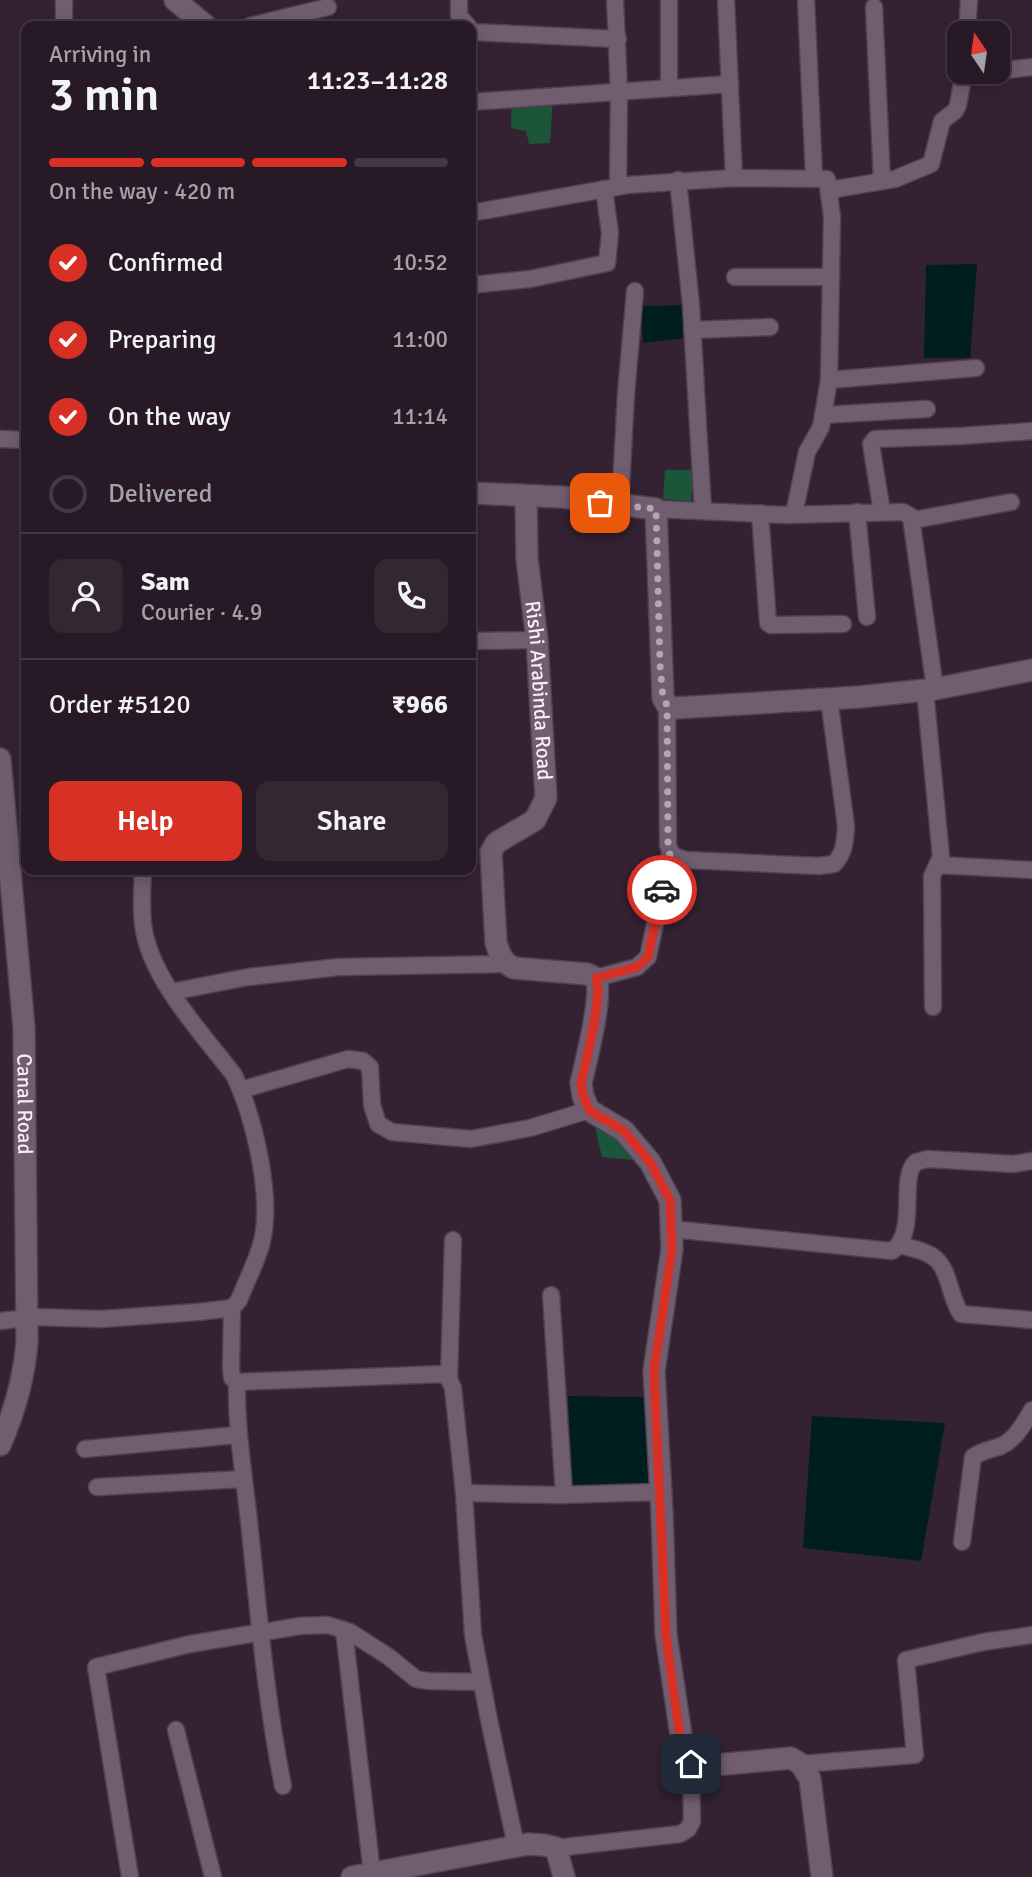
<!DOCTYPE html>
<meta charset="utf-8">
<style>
:root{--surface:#271a26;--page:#332732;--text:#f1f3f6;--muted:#a4a1a7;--line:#433843;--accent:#d93025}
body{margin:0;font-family:Signika,sans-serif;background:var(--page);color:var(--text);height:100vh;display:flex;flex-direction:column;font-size:26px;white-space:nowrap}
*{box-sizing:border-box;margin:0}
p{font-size:23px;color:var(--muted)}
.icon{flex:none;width:38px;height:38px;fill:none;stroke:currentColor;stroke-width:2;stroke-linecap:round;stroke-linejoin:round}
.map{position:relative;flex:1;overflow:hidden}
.sheet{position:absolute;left:21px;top:21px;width:455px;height:854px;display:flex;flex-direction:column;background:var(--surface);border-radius:14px;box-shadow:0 4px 18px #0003,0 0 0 2px var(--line)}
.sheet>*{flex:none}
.needle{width:46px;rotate:347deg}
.fabs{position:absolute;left:947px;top:21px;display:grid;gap:14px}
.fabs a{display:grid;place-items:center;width:63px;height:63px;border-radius:14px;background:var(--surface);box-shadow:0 4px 18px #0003,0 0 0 2px var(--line);font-size:35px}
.pin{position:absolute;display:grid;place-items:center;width:60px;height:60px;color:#fff;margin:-30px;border-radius:14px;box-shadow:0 4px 10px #0006}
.courier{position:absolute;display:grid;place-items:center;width:70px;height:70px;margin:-35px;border:5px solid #d93025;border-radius:50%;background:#fff;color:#222;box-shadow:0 2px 9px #0007}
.summary em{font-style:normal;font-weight:600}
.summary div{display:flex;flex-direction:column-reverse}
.summary{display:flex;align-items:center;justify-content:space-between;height:119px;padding:0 28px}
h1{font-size:46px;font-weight:600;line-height:52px}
.bar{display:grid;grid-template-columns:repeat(4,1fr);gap:10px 7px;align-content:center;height:84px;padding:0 28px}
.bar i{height:9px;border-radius:5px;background:var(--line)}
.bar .current{background:var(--accent)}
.bar p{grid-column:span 4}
.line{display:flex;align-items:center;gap:18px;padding:0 28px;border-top:2px solid var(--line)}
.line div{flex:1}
.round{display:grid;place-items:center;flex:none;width:74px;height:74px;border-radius:14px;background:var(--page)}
ol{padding:0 28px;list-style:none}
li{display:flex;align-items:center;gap:21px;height:77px}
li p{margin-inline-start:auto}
li .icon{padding:7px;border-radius:50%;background:var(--accent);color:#fff;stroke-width:4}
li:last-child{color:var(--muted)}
li i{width:38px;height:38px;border:4px solid var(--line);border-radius:50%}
.action{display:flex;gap:14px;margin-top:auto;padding:14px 28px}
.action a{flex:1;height:80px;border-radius:14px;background:var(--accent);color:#fff;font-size:28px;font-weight:600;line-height:80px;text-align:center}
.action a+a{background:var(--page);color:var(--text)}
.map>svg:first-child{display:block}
.green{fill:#1b563a}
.water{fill:#001d20}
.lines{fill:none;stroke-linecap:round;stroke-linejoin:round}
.minor-casing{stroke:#50414f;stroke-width:19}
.tertiary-casing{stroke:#50414f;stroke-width:24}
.minor{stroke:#715d70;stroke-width:16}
.tertiary{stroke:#715d70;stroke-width:21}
.done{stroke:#b3a5b2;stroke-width:7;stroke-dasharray:0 12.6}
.route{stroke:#d93025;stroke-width:9}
.labels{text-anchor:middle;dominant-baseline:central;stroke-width:5;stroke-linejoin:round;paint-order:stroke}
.street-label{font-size:21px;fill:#f8ecf7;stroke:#170f16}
</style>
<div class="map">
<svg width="1032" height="1877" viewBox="0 0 1032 1877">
<rect width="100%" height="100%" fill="#342233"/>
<g class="green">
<path d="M 512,95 L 553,95 L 550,143 L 529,144 L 526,131 L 511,128 Z"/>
<path d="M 665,470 L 695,470 L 691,501 L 663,499 Z"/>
<path d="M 604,1117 L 645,1161 L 602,1157 L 594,1123 Z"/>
</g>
<g class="water">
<path d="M 977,264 L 970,358 L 924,358 L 926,265 Z"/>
<path d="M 690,305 L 685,338 L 643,343 L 641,306 Z"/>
<path d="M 568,1396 L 645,1397 L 651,1485 L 572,1488 Z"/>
<path d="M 812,1416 L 945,1423 L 921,1561 L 803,1548 Z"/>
</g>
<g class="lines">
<defs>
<g id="minor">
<path d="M 459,0 L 459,16 L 468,26"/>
<path d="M 615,0 L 619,91 L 618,186"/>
<path d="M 726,0 L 734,178"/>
<path d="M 806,0 L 814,177"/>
<path d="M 874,7 L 882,181"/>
<path d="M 64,26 L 64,0"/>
<path d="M 250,26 L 328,7"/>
<path d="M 471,32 L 618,39"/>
<path d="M 967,33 L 969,0"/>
<path d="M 998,71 L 1032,67"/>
<path d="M 964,75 L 989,72"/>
<path d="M 669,88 L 669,0"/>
<path d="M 471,102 L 730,84"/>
<path d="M 678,180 L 691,305 L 703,511"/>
<path d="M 830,190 L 895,179 L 931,164 L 942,121 L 955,111 L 958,105 L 964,72"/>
<path d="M 471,213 L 628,185 L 734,178 L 827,179 L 832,217 L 829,380 L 821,427 L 807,452 L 795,509 L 791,514"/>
<path d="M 735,277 L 831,277"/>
<path d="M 471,285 L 530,279 L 607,263 L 610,233 L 604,189"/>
<path d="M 692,330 L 770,327"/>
<path d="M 829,380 L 976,368"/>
<path d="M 823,415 L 927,409"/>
<path d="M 0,439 L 26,440"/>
<path d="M 620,505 L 626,394 L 635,291"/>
<path d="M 656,509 L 785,515 L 903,512 L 915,519 L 919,519 L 1011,502"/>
<path d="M 857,512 L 867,617"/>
<path d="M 882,512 L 871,444 L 875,439 L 961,436 L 1032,431"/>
<path d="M 760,513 L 768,623 L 771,625 L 843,624"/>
<path d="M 911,517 L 935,689"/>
<path d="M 471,641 L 537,640"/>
<path d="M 925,690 L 941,857 L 932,876 L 933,1007"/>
<path d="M 667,705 L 668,845 C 671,856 676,858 687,860 L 819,866 L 834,864 C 845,852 845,841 846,826 L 829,699"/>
<path d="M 937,865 L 1032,870"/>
<path d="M 596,978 L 637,967 L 648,957 L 670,853"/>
<path d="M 171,992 L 248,977 L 339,967 L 506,964"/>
<path d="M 241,1090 L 348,1059 L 363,1061 L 370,1067 L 372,1105 L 378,1124 L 392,1132 L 471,1139 L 530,1128 L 589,1110"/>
<path d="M 671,1229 L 892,1251 C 919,1232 898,1177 916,1162 L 928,1159 L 1013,1164 L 1032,1161"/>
<path d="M 900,1245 C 910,1248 923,1250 932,1256 C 950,1267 949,1297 961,1314 L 1032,1320"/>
<path d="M 551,1295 L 564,1495"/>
<path d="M 232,1308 L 231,1368 L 232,1378 L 237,1382 L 442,1374 L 449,1379 L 453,1388 L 464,1493 L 558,1495 L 661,1492"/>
<path d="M 0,1321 L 37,1317 L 101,1319 L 198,1312 L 232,1308 L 239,1300 C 246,1282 256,1263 261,1245 C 274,1199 254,1117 234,1075 C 202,1033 149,978 143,924 C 141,906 142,888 143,870"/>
<path d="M 449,1379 L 453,1240"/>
<path d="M 237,1382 C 236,1433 245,1480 250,1531 C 259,1617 266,1701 283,1786"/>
<path d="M 85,1449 L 237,1435"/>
<path d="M 97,1487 L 243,1479"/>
<path d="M 464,1493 L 473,1635 L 489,1720 L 516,1846"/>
<path d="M 962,1542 L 973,1457 C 983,1450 990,1450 1001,1446 C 1016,1439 1024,1423 1032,1410"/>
<path d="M 344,1630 L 372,1873"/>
<path d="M 176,1730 L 213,1877"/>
<path d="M 801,1764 L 915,1755 L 906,1660 L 983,1642 L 1032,1635"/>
<path d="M 556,1848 L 680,1834 L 688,1829 L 692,1822 L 691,1764"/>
<path d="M 130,1877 L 96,1667 L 190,1644 L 300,1626 L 328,1625 L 350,1632 L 389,1657 L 416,1679 L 428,1681 L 482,1682"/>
</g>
<g id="tertiary">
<path d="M 175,0 L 206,26"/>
<path d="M 471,493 L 562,497 L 656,509 L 663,698 L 667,705 L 674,708 L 859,697 L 935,689 L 1032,670"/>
<path id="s1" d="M 526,497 L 527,559 L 537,640 L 546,798 L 535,820 L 496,843 L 491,852 L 496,943 C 500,955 502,962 514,968 L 587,974 L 596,978 C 603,996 586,1061 581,1083 L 583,1096 L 589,1110 L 624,1131 L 650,1162 L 670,1200 L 672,1249 L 654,1371 L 662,1513 L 666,1635 L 684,1755 L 691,1764 L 703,1766 L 791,1758 L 801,1764 L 810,1779 L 822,1877"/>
<path id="s2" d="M 0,759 L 24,1028 L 27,1342 C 24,1379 15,1411 0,1445"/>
<path d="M 352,1877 L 528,1844 L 544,1845 L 556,1848 L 564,1877"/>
</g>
</defs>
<use href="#minor" class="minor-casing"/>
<use href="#tertiary" class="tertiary-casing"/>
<use href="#minor" class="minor"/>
<use href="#tertiary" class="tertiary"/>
</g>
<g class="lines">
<path class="done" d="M 600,503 L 656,509 L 660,665 L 663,698 L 667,705 L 668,845 L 670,853 L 662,890"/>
<path class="route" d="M 662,890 L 648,957 L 637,967 L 596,978 C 603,996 586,1061 581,1083 L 583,1096 L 590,1111 L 624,1131 L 650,1162 L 670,1200 L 672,1249 L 654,1371 L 666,1635 L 679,1731 L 684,1755 L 691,1764"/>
</g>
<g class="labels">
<g class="street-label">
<text stroke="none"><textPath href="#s1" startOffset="194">Rishi Arabinda Road</textPath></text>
<text stroke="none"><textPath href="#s2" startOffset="346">Canal Road</textPath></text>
</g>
</g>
</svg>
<div class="fabs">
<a><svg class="needle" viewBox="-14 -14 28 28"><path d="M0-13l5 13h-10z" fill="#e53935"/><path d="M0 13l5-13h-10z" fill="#a4a1a7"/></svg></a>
</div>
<div class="pin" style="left:600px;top:503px;background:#ea580c"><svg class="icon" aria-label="bag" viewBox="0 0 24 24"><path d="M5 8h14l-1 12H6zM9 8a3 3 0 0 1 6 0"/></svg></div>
<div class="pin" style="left:691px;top:1764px;background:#1f2937"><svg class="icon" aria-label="home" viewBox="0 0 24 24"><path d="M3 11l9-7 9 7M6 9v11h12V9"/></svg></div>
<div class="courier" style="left:662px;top:890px"><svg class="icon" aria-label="car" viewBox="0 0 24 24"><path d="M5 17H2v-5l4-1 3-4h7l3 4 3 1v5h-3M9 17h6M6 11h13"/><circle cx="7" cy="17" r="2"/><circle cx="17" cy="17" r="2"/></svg></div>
<section class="sheet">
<div class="summary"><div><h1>3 min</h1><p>Arriving in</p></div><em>11:23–11:28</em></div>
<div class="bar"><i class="current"></i><i class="current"></i><i class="current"></i><i></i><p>On the way · 420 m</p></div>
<ol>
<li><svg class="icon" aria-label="check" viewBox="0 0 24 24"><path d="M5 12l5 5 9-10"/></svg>Confirmed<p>10:52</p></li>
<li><svg class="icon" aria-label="check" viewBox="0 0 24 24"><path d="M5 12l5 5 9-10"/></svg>Preparing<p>11:00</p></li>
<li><svg class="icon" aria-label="check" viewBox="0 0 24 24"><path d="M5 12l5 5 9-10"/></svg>On the way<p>11:14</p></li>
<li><i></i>Delivered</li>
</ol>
<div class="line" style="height:126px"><a class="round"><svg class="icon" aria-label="person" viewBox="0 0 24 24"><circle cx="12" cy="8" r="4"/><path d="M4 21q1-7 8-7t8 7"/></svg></a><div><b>Sam</b><p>Courier · 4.9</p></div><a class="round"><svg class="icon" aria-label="phone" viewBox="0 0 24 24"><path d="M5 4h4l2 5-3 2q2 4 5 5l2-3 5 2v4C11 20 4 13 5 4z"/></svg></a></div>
<div class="line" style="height:91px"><div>Order #5120</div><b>₹966</b></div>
<div class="action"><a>Help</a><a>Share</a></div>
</section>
</div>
